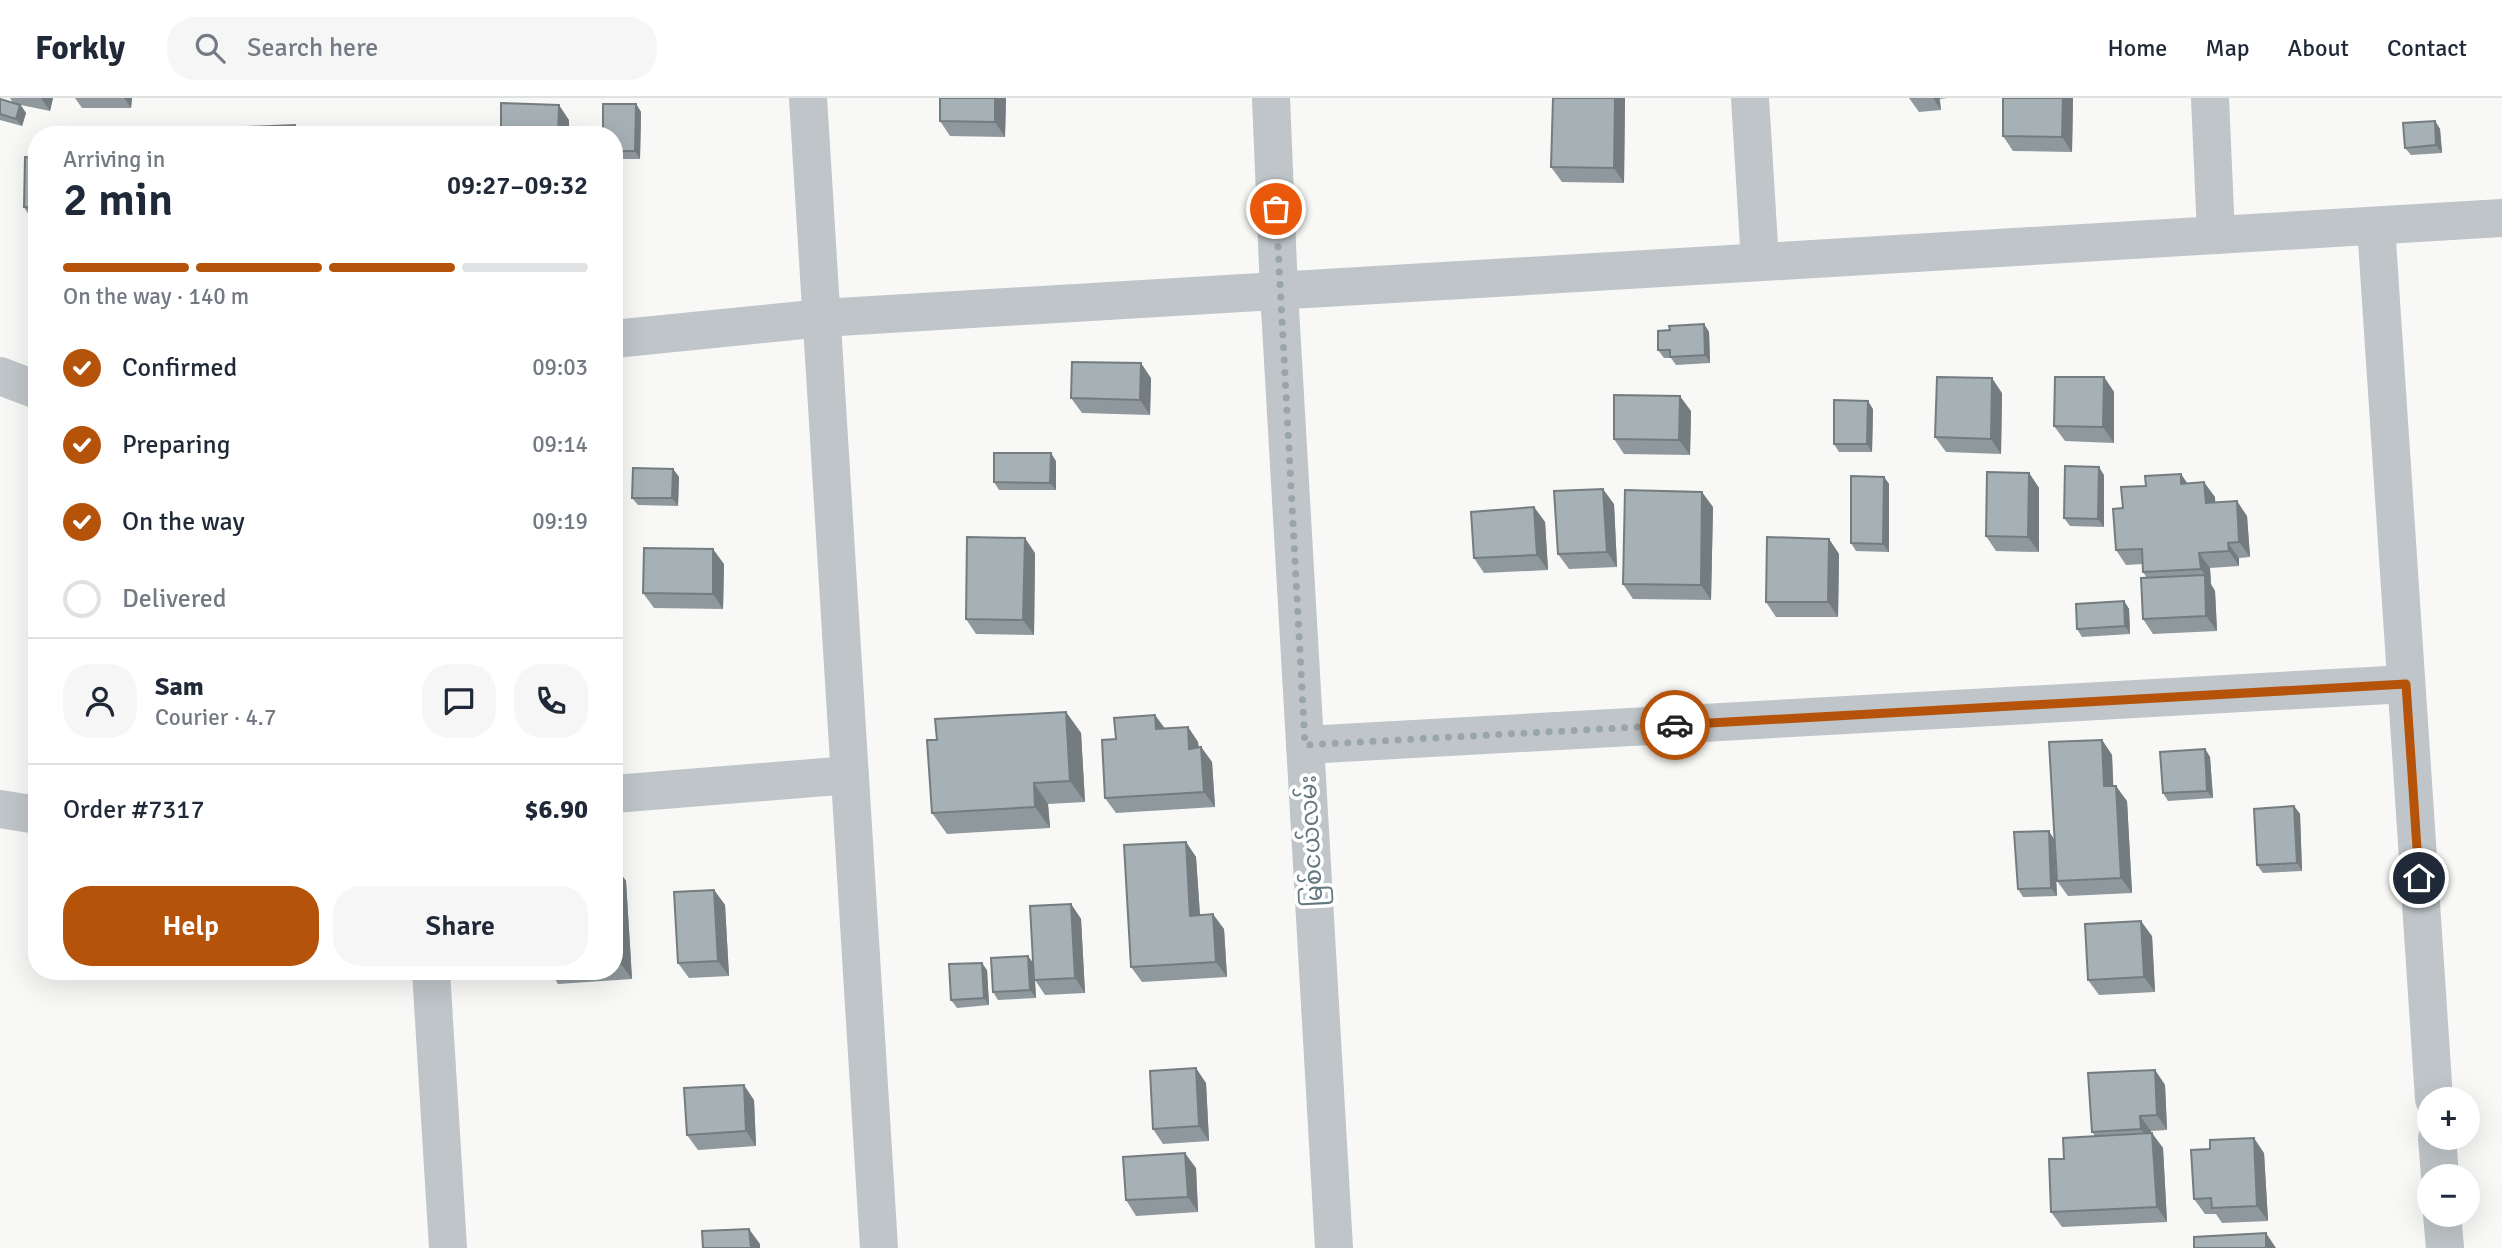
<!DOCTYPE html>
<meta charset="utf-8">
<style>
:root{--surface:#fff;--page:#f6f6f7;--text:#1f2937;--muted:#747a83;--line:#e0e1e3;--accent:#b45309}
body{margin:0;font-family:Signika,"Noto Sans Myanmar",sans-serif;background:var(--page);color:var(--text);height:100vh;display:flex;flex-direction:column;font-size:26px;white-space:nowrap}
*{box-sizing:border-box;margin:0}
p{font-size:23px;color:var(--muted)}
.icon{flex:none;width:38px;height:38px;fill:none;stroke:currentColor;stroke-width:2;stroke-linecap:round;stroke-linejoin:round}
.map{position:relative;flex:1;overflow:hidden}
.side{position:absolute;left:28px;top:28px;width:595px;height:854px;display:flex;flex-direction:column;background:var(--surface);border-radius:28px;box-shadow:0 7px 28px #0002}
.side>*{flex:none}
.fabs{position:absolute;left:2417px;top:989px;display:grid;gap:14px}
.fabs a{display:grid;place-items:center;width:63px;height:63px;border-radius:50%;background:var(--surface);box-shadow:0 7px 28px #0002;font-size:35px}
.pin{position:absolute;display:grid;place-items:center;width:60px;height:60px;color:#fff;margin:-30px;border:4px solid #fff;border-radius:50%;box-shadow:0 2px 7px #0007}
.courier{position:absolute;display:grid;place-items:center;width:70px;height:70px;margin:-35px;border:5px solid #b45309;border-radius:50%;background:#fff;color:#222;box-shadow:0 2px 9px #0007}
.overview em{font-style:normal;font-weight:600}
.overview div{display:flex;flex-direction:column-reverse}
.overview{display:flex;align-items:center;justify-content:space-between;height:119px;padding:0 35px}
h1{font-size:46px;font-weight:600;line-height:52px}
.bar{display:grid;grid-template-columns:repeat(4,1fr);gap:10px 7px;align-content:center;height:84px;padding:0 35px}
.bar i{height:9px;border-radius:5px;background:var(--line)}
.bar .on{background:var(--accent)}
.bar p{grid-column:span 4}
.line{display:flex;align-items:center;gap:18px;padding:0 35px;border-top:2px solid var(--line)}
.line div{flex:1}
.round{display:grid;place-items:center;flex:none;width:74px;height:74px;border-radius:28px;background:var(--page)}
ol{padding:0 35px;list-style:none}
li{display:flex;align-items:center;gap:21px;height:77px}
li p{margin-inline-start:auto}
li .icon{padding:7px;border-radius:50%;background:var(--accent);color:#fff;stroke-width:4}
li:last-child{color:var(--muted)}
li i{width:38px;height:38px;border:4px solid var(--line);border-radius:50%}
.primary-button{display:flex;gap:14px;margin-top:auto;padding:14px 35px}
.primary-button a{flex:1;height:80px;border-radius:28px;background:var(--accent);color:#fff;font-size:28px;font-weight:600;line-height:80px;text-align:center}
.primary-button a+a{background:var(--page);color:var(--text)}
header{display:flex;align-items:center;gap:42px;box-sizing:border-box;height:98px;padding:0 35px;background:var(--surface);border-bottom:2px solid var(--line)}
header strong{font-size:33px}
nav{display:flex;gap:38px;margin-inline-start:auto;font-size:24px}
.search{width:490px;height:63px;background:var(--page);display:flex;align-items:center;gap:18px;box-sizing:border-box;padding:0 24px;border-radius:28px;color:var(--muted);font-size:26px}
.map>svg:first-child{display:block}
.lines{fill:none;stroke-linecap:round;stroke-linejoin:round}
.minor{stroke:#bfc5c8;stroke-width:38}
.wall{fill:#8f989c}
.shaded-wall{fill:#747c7f}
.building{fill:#a6b1b5;stroke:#747c7f;stroke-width:2}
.done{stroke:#98a5a9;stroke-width:7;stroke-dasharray:0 12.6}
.route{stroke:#b45309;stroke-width:9}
.labels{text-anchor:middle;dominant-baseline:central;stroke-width:7;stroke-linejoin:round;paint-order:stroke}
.street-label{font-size:24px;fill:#647880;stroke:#fff}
</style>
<header>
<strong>Forkly</strong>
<div class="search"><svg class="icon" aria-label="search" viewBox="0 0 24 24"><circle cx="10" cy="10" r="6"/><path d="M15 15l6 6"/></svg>Search here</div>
<nav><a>Home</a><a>Map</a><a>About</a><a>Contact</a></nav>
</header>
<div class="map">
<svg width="2502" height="1150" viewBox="0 0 2502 1150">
<rect width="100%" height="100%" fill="#f8f8f6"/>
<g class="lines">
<g class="minor">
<path d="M 808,0 L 879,1150"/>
<path d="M 1271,0 L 1279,193 L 1334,1150"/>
<path d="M 1750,0 L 1760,164"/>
<path d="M 2210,0 L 2216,137"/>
<path d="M 2376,128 L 2434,1001"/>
<path d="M 614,241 L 822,220 L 2502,120"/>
<path d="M 0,278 L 37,292"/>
<path d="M 1305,647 L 2406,586"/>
<path d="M 614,696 L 850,677"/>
<path d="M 0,711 L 37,717"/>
<path d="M 431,873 L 448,1150"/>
<path d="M 2437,1040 L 2440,1078"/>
<path d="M 2442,1116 L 2445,1150"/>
</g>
</g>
<g class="wall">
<path d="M 10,0 L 53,0 L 50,13 L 21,7 L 26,15 L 22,28 L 0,22 L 0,1 L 13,5 Z"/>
<path d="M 75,0 L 132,0 L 131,10 L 82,10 Z"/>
<path d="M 1006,0 L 1005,39 L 950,38 L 940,23 Z"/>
<path d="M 1553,0 L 1625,0 L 1624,85 L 1562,84 L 1551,69 Z"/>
<path d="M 1909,0 L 1947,0 L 1940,1 L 1941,12 L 1919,14 Z"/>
<path d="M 2003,0 L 2073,0 L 2072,54 L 2013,53 L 2003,38 Z"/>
<path d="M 636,6 L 641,14 L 640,61 L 614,61 L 614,37 Z"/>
<path d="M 2435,23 L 2440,31 L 2442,55 L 2411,57 L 2405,50 Z"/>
<path d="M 37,60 L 37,117 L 29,117 L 24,109 Z"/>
<path d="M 1704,226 L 1709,234 L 1710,265 L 1676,267 L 1671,260 L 1664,260 L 1658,252 L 1670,232 Z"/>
<path d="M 2104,279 L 2114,294 L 2114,345 L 2065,343 L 2054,328 Z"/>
<path d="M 1151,280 L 1150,317 L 1082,315 L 1071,300 Z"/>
<path d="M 2002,295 L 2001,356 L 1946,354 L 1935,339 Z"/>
<path d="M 1873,311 L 1872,354 L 1839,354 L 1834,346 Z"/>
<path d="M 1691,313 L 1690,357 L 1624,356 L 1614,341 Z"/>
<path d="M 1056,363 L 1056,392 L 999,392 L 994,384 Z"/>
<path d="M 673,371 L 679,379 L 678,408 L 638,407 L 632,400 Z"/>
<path d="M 2029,375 L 2039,390 L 2039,454 L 1996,453 L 1986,438 Z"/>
<path d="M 2181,376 L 2187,385 L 2215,399 L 2215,404 L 2247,418 L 2250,459 L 2239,460 L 2239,468 L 2210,470 L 2211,486 L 2215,493 L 2217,533 L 2153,536 L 2143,521 L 2147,480 L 2143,474 L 2143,466 L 2126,467 L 2116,452 L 2123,410 L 2146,388 Z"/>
<path d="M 2104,377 L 2104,429 L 2070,428 L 2064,420 Z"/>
<path d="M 1884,379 L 1889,386 L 1889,454 L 1856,453 L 1851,445 Z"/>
<path d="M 1614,406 L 1617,469 L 1569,471 L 1558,456 Z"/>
<path d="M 1534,409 L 1545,424 L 1548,472 L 1484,475 L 1474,460 Z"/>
<path d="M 1713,409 L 1711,502 L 1633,501 L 1623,486 Z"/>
<path d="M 1829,441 L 1839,456 L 1838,519 L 1776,519 L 1766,504 Z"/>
<path d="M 1035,455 L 1034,537 L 976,536 L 966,521 Z"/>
<path d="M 724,466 L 723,511 L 654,510 L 643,495 Z"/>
<path d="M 2124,503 L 2129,511 L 2130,536 L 2082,539 L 2077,531 Z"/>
<path d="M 1066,614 L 1081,635 L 1085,704 L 1048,706 L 1050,730 L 947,736 L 932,715 L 937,642 Z"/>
<path d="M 1188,629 L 1198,644 L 1199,650 L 1201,649 L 1212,664 L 1215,709 L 1116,715 L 1105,700 L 1116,641 L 1165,630 Z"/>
<path d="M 2102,642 L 2112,657 L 2113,688 L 2127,703 L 2132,795 L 2068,798 L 2057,783 Z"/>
<path d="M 2205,651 L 2210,659 L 2213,700 L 2168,703 L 2163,695 Z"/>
<path d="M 2294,708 L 2300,716 L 2302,773 L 2263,775 L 2257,767 Z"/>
<path d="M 2054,741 L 2057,798 L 2023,799 L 2018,791 Z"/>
<path d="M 1186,744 L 1196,759 L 1200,817 L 1224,831 L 1227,879 L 1142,884 L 1131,869 Z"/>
<path d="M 614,768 L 626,783 L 632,881 L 558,886 L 550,873 L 614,873 Z"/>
<path d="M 714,792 L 725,807 L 729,878 L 689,880 L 678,865 Z"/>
<path d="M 1071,806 L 1081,821 L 1085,895 L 1045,897 L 1035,882 L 1036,900 L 998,902 L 993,894 L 1033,865 Z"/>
<path d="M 2152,838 L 2155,894 L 2099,897 L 2088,882 Z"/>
<path d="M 987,872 L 989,907 L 957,910 L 951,902 Z"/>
<path d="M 2155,972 L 2165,987 L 2167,1032 L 2151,1033 L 2151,1035 L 2163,1050 L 2167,1124 L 2062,1129 L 2051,1114 L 2064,1061 L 2095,1038 L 2092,1034 Z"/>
<path d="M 1206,985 L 1209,1043 L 1163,1046 L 1153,1031 Z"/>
<path d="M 754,1002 L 756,1048 L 698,1052 L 687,1037 Z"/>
<path d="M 2264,1055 L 2268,1123 L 2222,1125 L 2216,1116 L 2205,1116 L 2194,1101 Z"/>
<path d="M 1196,1070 L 1198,1114 L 1136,1118 L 1126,1102 Z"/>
</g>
<g class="shaded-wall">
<path d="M 41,0 L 53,0 L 50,13 Z"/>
<path d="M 124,0 L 132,0 L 131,10 Z"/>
<path d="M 995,0 L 1006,0 L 1005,39 L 995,24 Z"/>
<path d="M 1615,0 L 1625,0 L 1624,85 L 1614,70 Z"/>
<path d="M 1933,0 L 1939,0 L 1941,12 Z"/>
<path d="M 2063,0 L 2073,0 L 2072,54 L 2062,39 Z"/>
<path d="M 636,6 L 641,14 L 640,61 L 635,53 Z"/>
<path d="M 20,7 L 26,15 L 22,28 L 16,21 Z"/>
<path d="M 559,7 L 569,22 L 569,37 L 558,37 Z"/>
<path d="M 2435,23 L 2440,31 L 2442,55 L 2436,47 Z"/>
<path d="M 295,27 L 302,37 L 295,37 Z"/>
<path d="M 1704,226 L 1709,234 L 1710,265 L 1705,257 Z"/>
<path d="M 1141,265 L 1151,280 L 1150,317 L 1140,302 Z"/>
<path d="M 2104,279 L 2114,294 L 2114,345 L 2103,329 Z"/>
<path d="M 1992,280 L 2002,295 L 2001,356 L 1991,341 Z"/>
<path d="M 1680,298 L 1691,313 L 1690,357 L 1679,342 Z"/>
<path d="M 1868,303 L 1873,311 L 1872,354 L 1867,346 Z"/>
<path d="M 1051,355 L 1056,363 L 1056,392 L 1050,385 Z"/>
<path d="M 2099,369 L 2104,377 L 2104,429 L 2098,421 Z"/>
<path d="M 673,371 L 679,379 L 678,408 L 672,400 Z"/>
<path d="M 2029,375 L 2039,390 L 2039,454 L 2028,439 Z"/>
<path d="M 2181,376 L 2191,391 L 2181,386 Z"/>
<path d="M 1884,379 L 1889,386 L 1889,454 L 1883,446 Z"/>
<path d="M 2204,384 L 2215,399 L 2216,420 L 2206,405 Z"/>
<path d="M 1603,391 L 1614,406 L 1617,469 L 1607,454 Z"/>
<path d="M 1702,394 L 1713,409 L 1711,502 L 1701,487 Z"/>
<path d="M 2237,403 L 2247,418 L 2250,459 L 2239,444 Z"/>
<path d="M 1534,409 L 1545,424 L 1548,472 L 1537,457 Z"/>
<path d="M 1025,440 L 1035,455 L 1034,537 L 1023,522 Z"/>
<path d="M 1829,441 L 1839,456 L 1838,519 L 1828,504 Z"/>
<path d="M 2228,445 L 2239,460 L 2239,468 L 2229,453 Z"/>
<path d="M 713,451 L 724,466 L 723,511 L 713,496 Z"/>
<path d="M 2199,455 L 2210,470 L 2211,486 L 2201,471 Z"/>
<path d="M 2205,477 L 2215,493 L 2217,533 L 2206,518 Z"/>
<path d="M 2124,503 L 2129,511 L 2130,536 L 2125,528 Z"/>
<path d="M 1066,614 L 1081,635 L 1085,704 L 1070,683 Z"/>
<path d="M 1155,617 L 1166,632 L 1156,631 Z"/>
<path d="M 1188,629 L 1198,644 L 1200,666 L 1189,651 Z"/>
<path d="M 2102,642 L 2112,657 L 2114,703 L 2104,688 Z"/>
<path d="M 1201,649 L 1212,664 L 1215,709 L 1204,694 Z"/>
<path d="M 2205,651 L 2210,659 L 2213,700 L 2207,693 Z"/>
<path d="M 1034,685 L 1048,706 L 1050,730 L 1035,709 Z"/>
<path d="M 2116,688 L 2127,703 L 2132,795 L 2121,780 Z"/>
<path d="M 2294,708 L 2300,716 L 2302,773 L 2297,765 Z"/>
<path d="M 2049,733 L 2054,741 L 2057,798 L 2051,790 Z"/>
<path d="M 1186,744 L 1196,759 L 1201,833 L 1190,818 Z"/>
<path d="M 616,768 L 626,783 L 632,881 L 621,866 Z"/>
<path d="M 714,792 L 725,807 L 729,878 L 718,863 Z"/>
<path d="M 1071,806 L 1081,821 L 1085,895 L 1075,880 Z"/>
<path d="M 1213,816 L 1224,831 L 1227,879 L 1216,864 Z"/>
<path d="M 2141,823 L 2152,838 L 2155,894 L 2144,879 Z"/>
<path d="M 1028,858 L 1034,866 L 1036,900 L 1030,892 Z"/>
<path d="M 982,865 L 987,872 L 989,907 L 984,900 Z"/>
<path d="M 1196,970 L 1206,985 L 1209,1043 L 1199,1028 Z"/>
<path d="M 2155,972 L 2165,987 L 2167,1032 L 2157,1017 Z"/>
<path d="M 744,987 L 754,1002 L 756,1048 L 746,1033 Z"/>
<path d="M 2140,1018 L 2151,1033 L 2152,1046 L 2141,1031 Z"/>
<path d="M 2152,1035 L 2163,1050 L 2167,1124 L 2157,1109 Z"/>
<path d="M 2254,1040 L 2264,1055 L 2268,1123 L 2257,1108 Z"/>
<path d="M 1185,1055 L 1196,1070 L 1198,1114 L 1188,1099 Z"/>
<path d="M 749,1131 L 760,1146 L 760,1150 L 751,1150 Z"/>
<path d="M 2266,1135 L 2276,1150 L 2266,1150 Z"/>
</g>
<g class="building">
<path d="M 940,0 L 995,0 L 995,24 L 940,23 Z"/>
<path d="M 1553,0 L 1615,0 L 1614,70 L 1551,69 Z"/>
<path d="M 2003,0 L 2063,0 L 2062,39 L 2003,38 Z"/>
<path d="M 0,1 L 20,7 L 16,21 L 0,16 Z"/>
<path d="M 501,5 L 559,7 L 558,37 L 501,37 Z"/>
<path d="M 603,6 L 636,6 L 635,53 L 614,53 L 614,37 L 603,37 Z"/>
<path d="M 2435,23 L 2436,47 L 2405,50 L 2403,25 Z"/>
<path d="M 295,27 L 295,37 L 248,37 L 247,29 Z"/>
<path d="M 392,29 L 393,37 L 342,37 L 342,31 Z"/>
<path d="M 25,59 L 37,60 L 37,110 L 24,109 Z"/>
<path d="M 1704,226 L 1705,257 L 1670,259 L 1670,252 L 1658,252 L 1658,233 L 1670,232 L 1669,228 Z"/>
<path d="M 1072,264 L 1141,265 L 1140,302 L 1071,300 Z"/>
<path d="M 1937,279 L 1992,280 L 1991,341 L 1935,339 Z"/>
<path d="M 2055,279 L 2104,279 L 2103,329 L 2054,328 Z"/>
<path d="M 1614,297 L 1680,298 L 1679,342 L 1614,341 Z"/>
<path d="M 1834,302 L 1868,303 L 1867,346 L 1834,346 Z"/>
<path d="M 994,355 L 1051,355 L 1050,385 L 994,384 Z"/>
<path d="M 2065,368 L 2099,369 L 2098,421 L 2064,420 Z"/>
<path d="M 633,370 L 673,371 L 672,400 L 632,400 Z"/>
<path d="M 1987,374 L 2029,375 L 2028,439 L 1986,438 Z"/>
<path d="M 2181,376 L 2181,386 L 2204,384 L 2206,405 L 2237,403 L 2239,444 L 2228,445 L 2229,453 L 2199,455 L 2201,471 L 2143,474 L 2142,451 L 2116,452 L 2113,411 L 2123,410 L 2121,389 L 2146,388 L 2145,378 Z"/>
<path d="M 1851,378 L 1884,379 L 1883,446 L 1851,445 Z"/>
<path d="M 1603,391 L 1607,454 L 1558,456 L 1554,393 Z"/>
<path d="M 1625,392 L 1702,394 L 1701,487 L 1623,486 Z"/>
<path d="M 1534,409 L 1537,457 L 1474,460 L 1471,414 Z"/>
<path d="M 967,439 L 1025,440 L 1023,522 L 966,521 Z"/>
<path d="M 1767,439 L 1829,441 L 1828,504 L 1766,504 Z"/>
<path d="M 644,450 L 713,451 L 713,496 L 643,495 Z"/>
<path d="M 2205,477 L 2206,518 L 2143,521 L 2141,480 Z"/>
<path d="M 2124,503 L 2125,528 L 2077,531 L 2076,506 Z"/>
<path d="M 1066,614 L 1070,683 L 1034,685 L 1035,709 L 932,715 L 927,642 L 937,642 L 935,621 Z"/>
<path d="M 1155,617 L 1156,631 L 1188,629 L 1189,651 L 1201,649 L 1204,694 L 1105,700 L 1102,642 L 1116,641 L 1114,620 Z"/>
<path d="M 2102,642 L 2104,688 L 2116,688 L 2121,780 L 2057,783 L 2049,644 Z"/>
<path d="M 2205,651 L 2207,693 L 2163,695 L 2160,654 Z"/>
<path d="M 2294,708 L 2297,765 L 2257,767 L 2254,711 Z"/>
<path d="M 2049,733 L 2051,790 L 2018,791 L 2014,734 Z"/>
<path d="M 1186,744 L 1190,818 L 1213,816 L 1216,864 L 1131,869 L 1124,747 Z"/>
<path d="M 614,768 L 616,768 L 621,866 L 614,867 Z"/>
<path d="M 714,792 L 718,863 L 678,865 L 674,794 Z"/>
<path d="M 1071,806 L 1075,880 L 1034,882 L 1030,808 Z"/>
<path d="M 2141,823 L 2144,879 L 2088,882 L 2085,826 Z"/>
<path d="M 1028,858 L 1030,892 L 993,894 L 991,860 Z"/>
<path d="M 982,865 L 984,900 L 951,902 L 949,866 Z"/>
<path d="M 1196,970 L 1199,1028 L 1153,1031 L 1150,973 Z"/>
<path d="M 2155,972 L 2157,1017 L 2140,1018 L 2141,1031 L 2092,1034 L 2088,975 Z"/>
<path d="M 744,987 L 746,1033 L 687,1037 L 684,990 Z"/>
<path d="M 2152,1035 L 2157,1109 L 2051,1114 L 2049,1061 L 2064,1061 L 2063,1040 Z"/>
<path d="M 2254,1040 L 2257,1108 L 2212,1110 L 2211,1100 L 2194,1101 L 2191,1052 L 2210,1051 L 2210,1042 Z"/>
<path d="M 1185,1055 L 1188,1099 L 1126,1102 L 1123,1059 Z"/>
<path d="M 749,1131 L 751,1150 L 703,1150 L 702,1133 Z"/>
<path d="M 2266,1135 L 2266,1150 L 2194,1150 L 2194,1139 Z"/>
</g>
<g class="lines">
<path class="done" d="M 1276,111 L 1305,647 L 1675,627"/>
<path class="route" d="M 1675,627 L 2406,586 L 2419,780"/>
</g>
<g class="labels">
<g class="street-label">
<text transform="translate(1311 743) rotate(-93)">မြစ်ငယ်လမ်း</text>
</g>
</g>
</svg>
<div class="fabs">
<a>+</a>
<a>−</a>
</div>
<div class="pin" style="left:1276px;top:111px;background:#ea580c"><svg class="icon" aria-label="bag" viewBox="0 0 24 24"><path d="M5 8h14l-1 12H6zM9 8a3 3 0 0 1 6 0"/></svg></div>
<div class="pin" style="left:2419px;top:780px;background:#1f2937"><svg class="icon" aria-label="home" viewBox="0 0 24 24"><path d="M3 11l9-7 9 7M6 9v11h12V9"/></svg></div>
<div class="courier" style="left:1675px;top:627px"><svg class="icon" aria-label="car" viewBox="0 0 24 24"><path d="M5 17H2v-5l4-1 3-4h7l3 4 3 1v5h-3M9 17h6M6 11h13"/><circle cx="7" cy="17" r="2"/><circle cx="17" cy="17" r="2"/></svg></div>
<section class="side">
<div class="overview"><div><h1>2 min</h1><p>Arriving in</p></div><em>09:27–09:32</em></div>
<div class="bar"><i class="on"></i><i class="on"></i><i class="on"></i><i></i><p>On the way · 140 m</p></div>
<ol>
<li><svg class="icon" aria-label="check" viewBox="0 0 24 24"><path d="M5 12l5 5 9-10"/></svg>Confirmed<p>09:03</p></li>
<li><svg class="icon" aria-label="check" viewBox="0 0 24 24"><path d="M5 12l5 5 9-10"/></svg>Preparing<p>09:14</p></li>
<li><svg class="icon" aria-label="check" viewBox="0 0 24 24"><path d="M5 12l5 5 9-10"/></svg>On the way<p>09:19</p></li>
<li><i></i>Delivered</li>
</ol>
<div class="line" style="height:126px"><a class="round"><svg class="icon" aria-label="person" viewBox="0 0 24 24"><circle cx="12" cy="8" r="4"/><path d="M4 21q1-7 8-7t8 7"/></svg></a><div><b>Sam</b><p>Courier · 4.7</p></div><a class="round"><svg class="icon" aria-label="chat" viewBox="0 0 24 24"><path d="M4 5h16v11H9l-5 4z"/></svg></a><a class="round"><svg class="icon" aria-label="phone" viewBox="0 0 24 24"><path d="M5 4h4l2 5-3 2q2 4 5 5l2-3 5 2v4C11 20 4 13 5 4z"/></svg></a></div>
<div class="line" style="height:91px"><div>Order #7317</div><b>$6.90</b></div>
<div class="primary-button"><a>Help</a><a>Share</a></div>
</section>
</div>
